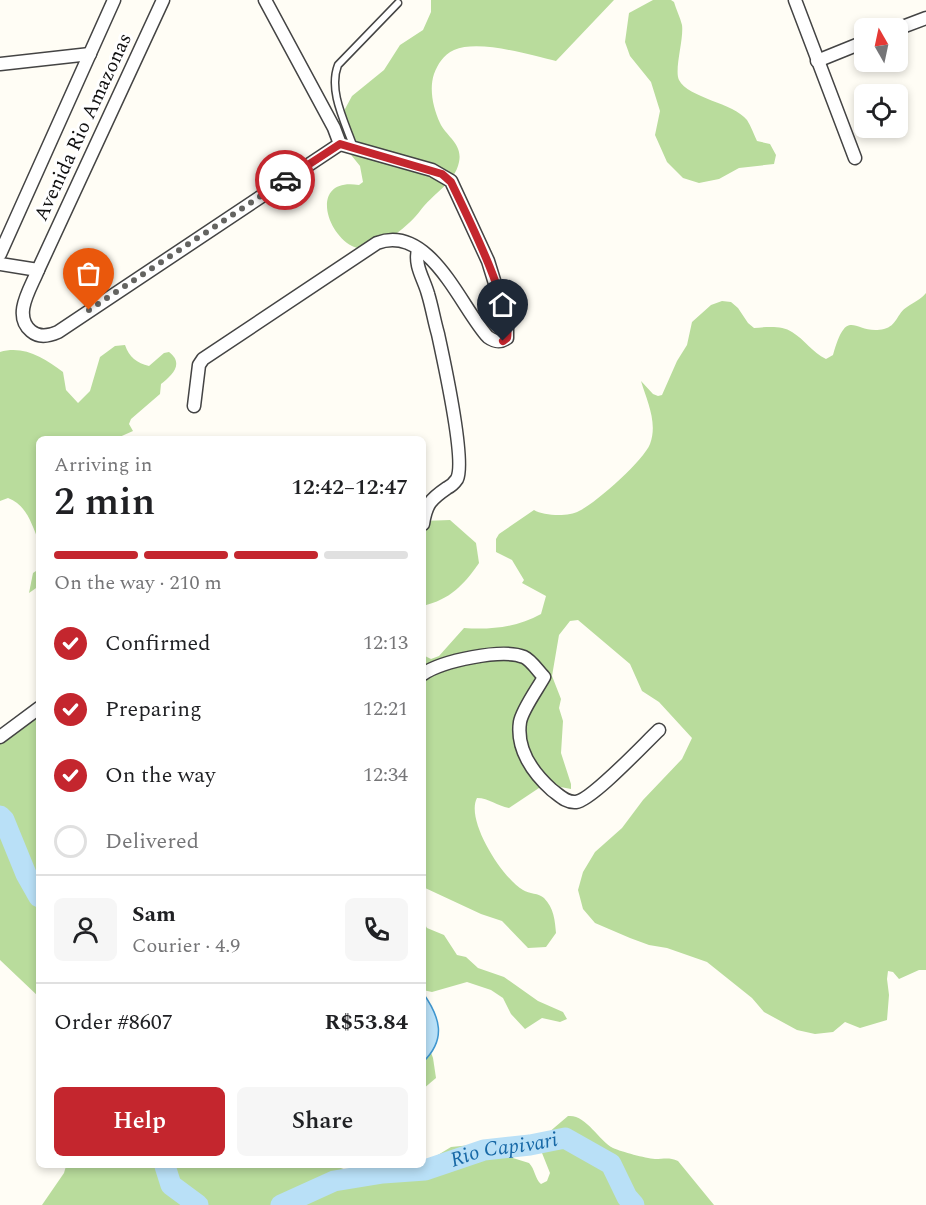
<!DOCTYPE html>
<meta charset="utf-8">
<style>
:root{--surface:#fff;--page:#f6f6f6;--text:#202124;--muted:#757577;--line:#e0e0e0;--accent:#c4262e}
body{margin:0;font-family:Spectral,serif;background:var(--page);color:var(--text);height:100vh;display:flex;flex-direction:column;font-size:22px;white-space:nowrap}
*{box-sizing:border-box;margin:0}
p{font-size:20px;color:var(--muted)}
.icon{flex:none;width:33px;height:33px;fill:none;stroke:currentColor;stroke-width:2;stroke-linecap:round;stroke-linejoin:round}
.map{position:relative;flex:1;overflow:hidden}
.side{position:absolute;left:36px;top:436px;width:390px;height:732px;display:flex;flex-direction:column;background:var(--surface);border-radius:9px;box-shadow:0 3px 9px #0003}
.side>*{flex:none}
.needle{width:39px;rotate:351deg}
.controls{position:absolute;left:854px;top:18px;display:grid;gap:12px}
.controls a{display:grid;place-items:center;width:54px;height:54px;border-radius:9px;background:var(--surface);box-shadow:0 3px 9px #0003;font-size:30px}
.pin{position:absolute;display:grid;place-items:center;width:51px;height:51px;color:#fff;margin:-62px -26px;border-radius:50% 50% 50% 0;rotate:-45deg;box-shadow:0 0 6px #0007}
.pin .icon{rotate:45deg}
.courier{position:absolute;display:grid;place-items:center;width:60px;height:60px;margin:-30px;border:4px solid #c4262e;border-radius:50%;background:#fff;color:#222;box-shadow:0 2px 8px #0007}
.head em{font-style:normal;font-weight:600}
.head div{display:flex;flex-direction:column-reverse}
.head{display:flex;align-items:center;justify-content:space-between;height:102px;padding:0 18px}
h1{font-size:39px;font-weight:600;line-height:45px}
.bar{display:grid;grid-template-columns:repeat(4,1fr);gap:9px 6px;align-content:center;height:72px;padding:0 18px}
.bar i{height:8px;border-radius:4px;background:var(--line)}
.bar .current{background:var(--accent)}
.bar p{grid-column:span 4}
.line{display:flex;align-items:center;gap:15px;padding:0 18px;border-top:2px solid var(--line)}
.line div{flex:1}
.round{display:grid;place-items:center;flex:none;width:63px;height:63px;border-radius:9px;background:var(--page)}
ol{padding:0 18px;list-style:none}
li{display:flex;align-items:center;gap:18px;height:66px}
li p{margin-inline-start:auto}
li .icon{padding:6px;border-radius:50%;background:var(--accent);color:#fff;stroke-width:4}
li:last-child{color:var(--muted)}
li i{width:33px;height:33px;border:3px solid var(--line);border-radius:50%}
.button{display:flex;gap:12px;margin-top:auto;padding:12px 18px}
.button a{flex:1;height:69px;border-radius:9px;background:var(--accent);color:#fff;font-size:24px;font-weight:600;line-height:69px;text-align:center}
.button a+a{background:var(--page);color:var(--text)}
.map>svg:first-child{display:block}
.forest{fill:#b9dc9c}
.water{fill:#b9e0f7;stroke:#3f96cf;stroke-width:1.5}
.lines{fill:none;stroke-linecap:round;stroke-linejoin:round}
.river{stroke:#b9e0f7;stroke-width:21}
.service-casing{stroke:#444;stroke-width:9}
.minor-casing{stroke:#444;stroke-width:15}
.service{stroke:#fff;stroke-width:6}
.minor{stroke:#fff;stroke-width:12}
.done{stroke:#646461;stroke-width:6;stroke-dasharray:0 10.8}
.route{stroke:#c4262e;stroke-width:8}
.labels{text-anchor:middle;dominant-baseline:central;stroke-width:6;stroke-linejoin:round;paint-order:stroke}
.street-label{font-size:20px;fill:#111;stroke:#fff}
.water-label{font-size:21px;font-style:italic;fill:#1768a6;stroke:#fff}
</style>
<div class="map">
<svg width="926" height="1205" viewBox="0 0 926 1205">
<rect width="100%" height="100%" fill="#fffdf5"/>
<g class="forest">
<path d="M 431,0 L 614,0 L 556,61 C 530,55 479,39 454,50 C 443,55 438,64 434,74 C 429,89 433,108 440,123 C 446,136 463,144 459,162 C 455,183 432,194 420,211 C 409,226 372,257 352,246 C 324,231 311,177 359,185 L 363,182 L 360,166 L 339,140 L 338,122 L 352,96 L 384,70 L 400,45 L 423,30 L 431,12 Z"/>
<path d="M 653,0 L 671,0 L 674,2 C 676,9 680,17 682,25 C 684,39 674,70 679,80 C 688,98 734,103 747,120 C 751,126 754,135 757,141 L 770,144 L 776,155 L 774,164 L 739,168 L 719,179 L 699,183 L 683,178 L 667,162 L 655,135 L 660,111 L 651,82 L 630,56 L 625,42 L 629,13 Z"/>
<path d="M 926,293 L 926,970 L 919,970 L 899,979 L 893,972 L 888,971 L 887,979 L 889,995 L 887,1020 L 860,1028 L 845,1022 L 833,1032 L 815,1034 L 797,1030 L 764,1012 L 752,998 L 707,962 L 667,948 L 649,945 L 630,938 L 595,923 L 583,909 L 578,890 L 583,872 L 595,852 L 622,828 L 643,800 L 682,759 L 692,738 L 659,702 L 642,691 L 630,664 L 578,620 L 570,621 L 559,635 L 552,676 L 561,699 L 559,708 L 563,721 L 561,753 L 571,784 L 571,789 L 545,784 L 509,808 C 497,806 489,798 477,798 C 465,820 503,879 523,890 C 529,894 539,893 544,898 C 554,908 555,921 556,933 L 546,947 L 528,948 L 502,921 L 481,914 L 423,887 L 423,655 L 431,659 L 439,656 L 464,628 C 491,630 518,627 541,614 L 546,596 L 522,583 L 524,580 L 512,560 L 496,552 L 496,539 L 499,534 L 534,510 C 544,516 569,517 579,511 C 595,504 644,460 650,444 C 658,423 647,401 641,381 L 653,394 L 658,396 L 662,395 L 677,361 L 687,345 L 692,322 L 711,305 L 722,301 L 731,302 L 738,308 L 748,323 L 754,328 C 766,327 782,325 792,332 C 805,340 812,352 826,359 L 833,355 C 848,303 854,336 884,329 C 897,326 897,313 907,307 C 914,302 920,300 926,293 Z"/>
<path d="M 125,345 C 129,357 137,363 149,366 L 164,353 L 169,352 C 185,364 171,376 161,384 L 160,394 L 131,419 L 129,424 L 133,431 L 115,439 L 39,440 L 39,542 C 32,525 27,505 8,498 L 0,501 L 0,352 C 24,345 44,358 63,372 L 66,390 L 78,403 L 90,391 L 100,357 L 115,346 Z"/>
<path d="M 450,520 L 476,543 L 479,563 C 463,586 450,599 423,606 L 423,521 Z"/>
<path d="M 39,569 L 39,586 L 29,593 L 33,573 Z"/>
<path d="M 39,713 L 39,997 L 0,960 L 0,744 L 9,739 L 20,724 Z"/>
<path d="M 423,921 L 427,928 L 444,935 L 457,955 L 466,957 L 478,968 L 504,977 L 538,1001 L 563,1012 L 567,1019 L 560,1022 L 542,1018 L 525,1029 L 511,1014 L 503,998 L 491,990 L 467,982 L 432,992 L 423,990 Z"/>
<path d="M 427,1042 L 433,1058 L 436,1078 L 423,1089 L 423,1043 Z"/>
<path d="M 568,1116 C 586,1114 598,1140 613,1148 C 622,1152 645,1158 655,1159 C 664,1159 669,1157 678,1161 L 714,1205 L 42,1205 L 64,1173 L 66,1166 L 335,1166 L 364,1176 L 393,1176 L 423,1166 L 423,1164 L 451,1147 L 471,1145 L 529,1163 C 535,1169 535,1179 541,1184 L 547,1181 L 550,1173 L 540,1148 L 541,1139 Z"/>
</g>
<path class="water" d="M 423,993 C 440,1017 447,1039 423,1062 Z"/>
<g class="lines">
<g class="river">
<path d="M 0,816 L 4,820 L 26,874 L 39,897"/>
<path d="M 165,1166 L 171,1185 L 198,1205"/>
<path id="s1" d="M 281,1205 L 334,1181 L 383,1173 L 425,1170 L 484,1150 L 530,1145 L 565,1138 L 611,1164 L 627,1197 L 634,1205"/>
</g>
<defs>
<path id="service" d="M 354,148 C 345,122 328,91 338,65 L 398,3"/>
<g id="minor">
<path d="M 163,0 L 38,270 C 31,288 12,315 31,331 C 39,338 49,336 58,332 L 340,144 L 432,170 L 451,181 L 488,261 L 507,322 L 507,338 C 500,343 495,342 488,337 C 461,308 430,223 377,243 L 203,359 L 199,365 L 194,406"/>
<path d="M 265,0 L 334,128 L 340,144"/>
<path d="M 795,0 L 855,158"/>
<path d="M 897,29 L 926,18"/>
<path d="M 817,61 L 864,42"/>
<path d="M 0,64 L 90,54"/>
<path d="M 418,250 C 414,266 424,279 428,294 C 432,307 434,320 438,334 C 443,357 466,461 457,479 C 455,482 451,486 447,488 C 431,499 426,504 423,524"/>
<path d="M 0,254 L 114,0"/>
<path d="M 0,264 L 38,270"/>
<path d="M 423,674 C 442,661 502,648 524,657 C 531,660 538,671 544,677 C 538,688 522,710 520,722 C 516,749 533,773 552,790 C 559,795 566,803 576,802 C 592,800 645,743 659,730"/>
<path d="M 0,737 L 39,708"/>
</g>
</defs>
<use href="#service" class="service-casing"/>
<use href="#minor" class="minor-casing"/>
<use href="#service" class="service"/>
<use href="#minor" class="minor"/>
</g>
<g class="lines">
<path class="done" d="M 89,310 L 285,180"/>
<path class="route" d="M 285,180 L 340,144 L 442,174 L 451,182 C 466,213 513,307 507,338 L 503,341"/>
</g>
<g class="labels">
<g class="street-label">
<text transform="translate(83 127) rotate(-65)">Avenida Rio Amazonas</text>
</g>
<g class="water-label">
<text stroke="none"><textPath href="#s1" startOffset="232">Rio Capivari</textPath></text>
</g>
</g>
</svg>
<div class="controls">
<a><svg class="needle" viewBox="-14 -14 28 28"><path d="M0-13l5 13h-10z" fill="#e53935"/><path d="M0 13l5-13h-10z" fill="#757577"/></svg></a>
<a><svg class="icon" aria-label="locate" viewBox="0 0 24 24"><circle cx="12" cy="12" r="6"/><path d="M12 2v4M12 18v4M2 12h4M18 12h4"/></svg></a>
</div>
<div class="pin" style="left:89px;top:310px;background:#ea580c"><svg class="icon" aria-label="bag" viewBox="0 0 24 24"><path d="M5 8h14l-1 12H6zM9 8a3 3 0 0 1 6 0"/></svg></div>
<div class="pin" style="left:503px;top:341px;background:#1f2937"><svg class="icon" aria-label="home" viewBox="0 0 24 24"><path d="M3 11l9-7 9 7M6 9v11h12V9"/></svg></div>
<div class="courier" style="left:285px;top:180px"><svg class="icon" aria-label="car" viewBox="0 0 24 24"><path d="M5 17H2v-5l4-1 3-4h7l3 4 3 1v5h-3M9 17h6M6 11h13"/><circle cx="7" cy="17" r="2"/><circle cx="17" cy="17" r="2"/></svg></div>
<section class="side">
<div class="head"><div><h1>2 min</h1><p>Arriving in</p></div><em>12:42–12:47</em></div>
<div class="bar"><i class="current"></i><i class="current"></i><i class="current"></i><i></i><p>On the way · 210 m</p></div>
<ol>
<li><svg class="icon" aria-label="check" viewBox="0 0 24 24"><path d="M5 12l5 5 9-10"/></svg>Confirmed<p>12:13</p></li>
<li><svg class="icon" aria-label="check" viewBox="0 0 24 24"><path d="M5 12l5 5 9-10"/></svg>Preparing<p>12:21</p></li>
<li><svg class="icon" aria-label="check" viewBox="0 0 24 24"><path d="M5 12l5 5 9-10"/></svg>On the way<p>12:34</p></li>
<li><i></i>Delivered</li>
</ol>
<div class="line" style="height:108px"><a class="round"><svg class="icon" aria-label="person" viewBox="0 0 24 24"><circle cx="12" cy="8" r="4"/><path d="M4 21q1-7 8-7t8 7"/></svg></a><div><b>Sam</b><p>Courier · 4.9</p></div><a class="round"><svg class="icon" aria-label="phone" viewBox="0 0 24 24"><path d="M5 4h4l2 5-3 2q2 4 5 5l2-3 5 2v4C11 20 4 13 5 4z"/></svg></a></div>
<div class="line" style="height:78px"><div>Order #8607</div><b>R$53.84</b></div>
<div class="button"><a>Help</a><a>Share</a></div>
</section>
</div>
